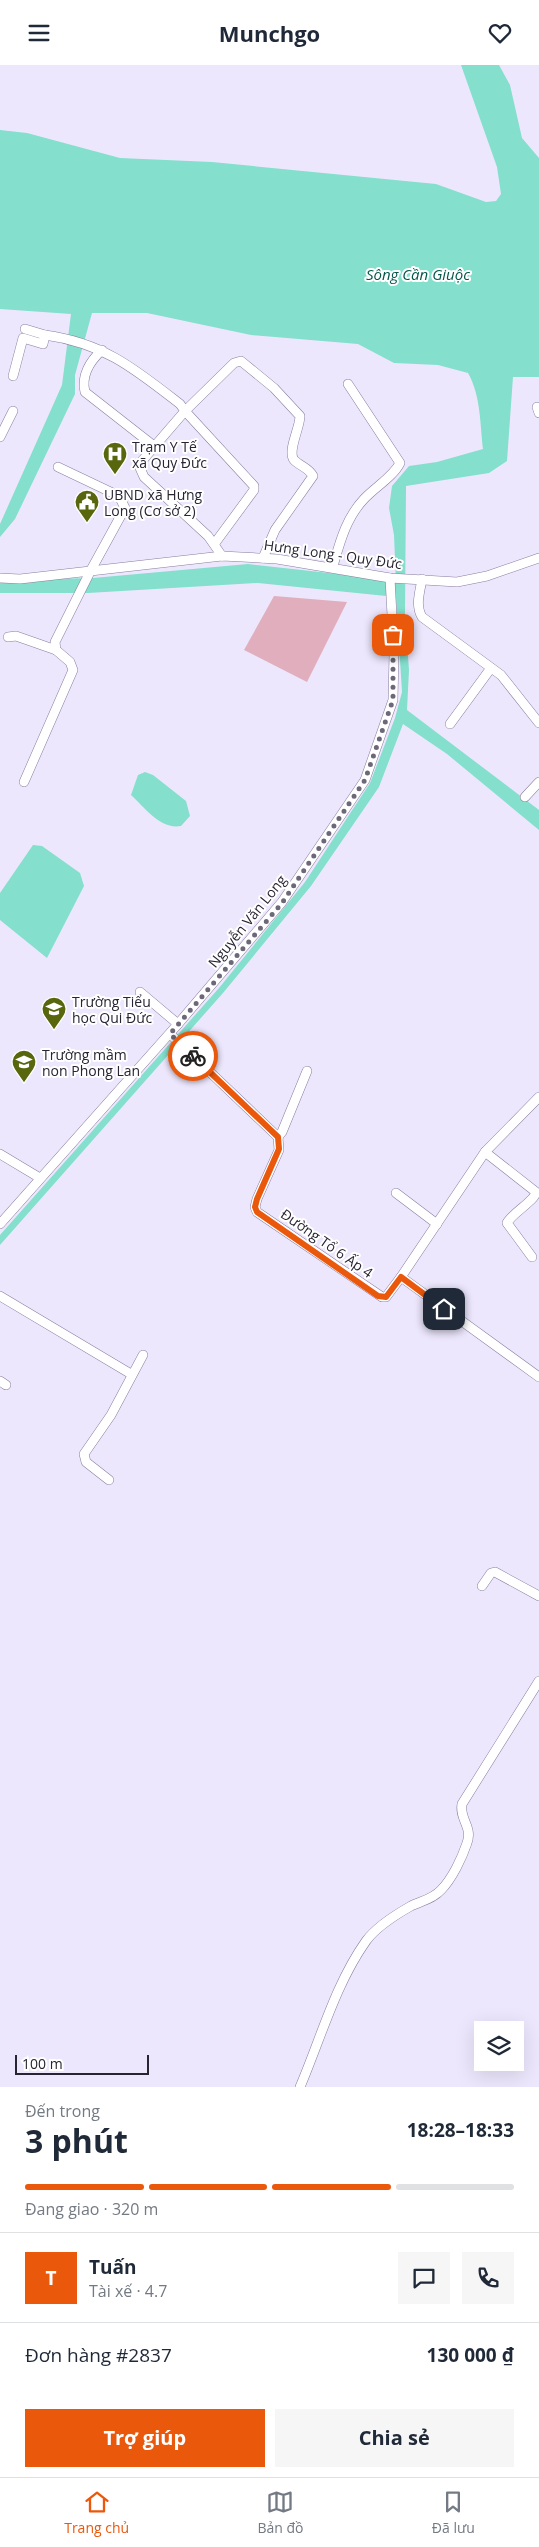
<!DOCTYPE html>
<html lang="vi">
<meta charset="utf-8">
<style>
:root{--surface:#fff;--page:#f6f6f7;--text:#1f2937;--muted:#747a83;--line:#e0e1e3;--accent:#ea580c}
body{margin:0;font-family:"Open Sans",sans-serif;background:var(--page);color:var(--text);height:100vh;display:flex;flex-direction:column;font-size:19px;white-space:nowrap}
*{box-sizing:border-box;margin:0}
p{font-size:16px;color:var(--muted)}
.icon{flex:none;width:28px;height:28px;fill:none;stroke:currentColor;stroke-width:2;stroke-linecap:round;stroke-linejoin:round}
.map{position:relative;height:2022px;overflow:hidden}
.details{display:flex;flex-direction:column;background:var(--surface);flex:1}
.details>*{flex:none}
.controls{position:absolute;left:474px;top:1956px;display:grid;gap:10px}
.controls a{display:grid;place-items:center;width:50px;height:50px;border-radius:0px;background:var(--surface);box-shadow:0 5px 20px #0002;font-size:25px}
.scale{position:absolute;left:15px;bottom:12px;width:134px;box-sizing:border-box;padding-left:5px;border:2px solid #282432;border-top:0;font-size:14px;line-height:18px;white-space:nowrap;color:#282432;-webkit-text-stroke:4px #fff;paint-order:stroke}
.pin{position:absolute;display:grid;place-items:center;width:42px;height:42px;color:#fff;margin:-21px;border-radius:10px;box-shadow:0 2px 8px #0006}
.courier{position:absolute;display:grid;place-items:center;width:50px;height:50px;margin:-25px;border:4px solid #ea580c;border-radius:50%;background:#fff;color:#222;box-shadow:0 1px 6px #0007}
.headline em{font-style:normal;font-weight:700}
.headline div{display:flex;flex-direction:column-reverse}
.headline{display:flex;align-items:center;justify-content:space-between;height:85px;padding:0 25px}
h1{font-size:32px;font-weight:700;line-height:38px}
.bar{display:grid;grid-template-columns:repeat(4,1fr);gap:8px 5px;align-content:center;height:60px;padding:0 25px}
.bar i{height:6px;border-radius:4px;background:var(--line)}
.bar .on{background:var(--accent)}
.bar p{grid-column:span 4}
.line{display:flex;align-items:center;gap:12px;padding:0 25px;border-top:1px solid var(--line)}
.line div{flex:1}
.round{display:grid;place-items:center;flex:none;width:52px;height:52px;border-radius:0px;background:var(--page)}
.action{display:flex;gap:10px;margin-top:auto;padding:10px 25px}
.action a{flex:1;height:58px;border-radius:0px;background:var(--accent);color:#fff;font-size:20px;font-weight:700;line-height:58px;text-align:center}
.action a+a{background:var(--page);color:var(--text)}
header{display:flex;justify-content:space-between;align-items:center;height:65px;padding:0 25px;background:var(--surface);font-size:22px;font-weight:700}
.tab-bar{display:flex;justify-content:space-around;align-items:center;height:70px;border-top:1px solid var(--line);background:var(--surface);font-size:14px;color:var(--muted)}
.tab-bar a{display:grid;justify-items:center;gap:2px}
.tab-bar .on{color:var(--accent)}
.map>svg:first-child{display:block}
.green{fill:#e0aebc}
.water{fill:#84dfcd}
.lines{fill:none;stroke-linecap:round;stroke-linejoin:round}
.street-casing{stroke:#887e9f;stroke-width:10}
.street{stroke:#fff;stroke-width:9}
.done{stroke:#6d6879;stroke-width:5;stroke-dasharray:0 9}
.route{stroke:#ea580c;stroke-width:6}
.labels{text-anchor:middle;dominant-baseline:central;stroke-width:4;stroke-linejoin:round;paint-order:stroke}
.poi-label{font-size:14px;fill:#282432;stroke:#fff;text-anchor:start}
.street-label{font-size:14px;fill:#282432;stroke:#fff}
.water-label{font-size:15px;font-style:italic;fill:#05574b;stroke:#fff}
</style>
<header><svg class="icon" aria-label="menu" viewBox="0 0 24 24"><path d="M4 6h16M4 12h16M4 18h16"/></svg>Munchgo<svg class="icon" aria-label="heart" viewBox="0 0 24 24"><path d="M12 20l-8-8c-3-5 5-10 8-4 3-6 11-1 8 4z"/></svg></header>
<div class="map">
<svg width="539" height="2022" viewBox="0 0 539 2022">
<rect width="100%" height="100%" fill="#ede7fd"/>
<path class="green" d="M 274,531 L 347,537 L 307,617 L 244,585 Z"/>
<g class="water">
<path d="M 461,0 L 499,0 L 510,20 L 522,73 L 539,93 L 539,312 L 513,312 L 507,396 L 489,408 L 406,421 L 405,550 L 409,605 L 407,645 L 539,745 L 539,765 L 447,689 L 403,659 L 379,722 L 311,821 L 223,928 L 0,1180 L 0,1170 L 219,923 L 305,817 L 370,718 L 395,653 L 402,627 L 396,532 L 258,518 L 88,528 L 0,528 L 0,515 L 93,513 L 248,499 L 347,510 L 396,518 L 394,470 L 389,443 L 392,421 L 409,401 L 437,397 L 483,384 C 480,359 481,331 468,308 L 438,300 L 394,298 L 358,279 L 251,270 L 147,248 L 92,248 L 75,310 L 75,329 L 15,454 L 0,472 L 0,459 L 62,320 L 71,249 L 0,244 L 0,65 L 27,68 L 120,93 L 212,97 L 436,119 L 486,137 L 496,136 L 501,129 L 497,102 Z"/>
<path d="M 145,707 L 153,710 L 186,736 L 190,751 L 181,761 C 161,765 145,743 131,730 L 138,710 Z"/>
<path d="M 33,780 L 42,781 L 80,808 L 84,821 L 47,893 L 0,855 L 0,828 Z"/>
</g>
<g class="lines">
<defs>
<g id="street">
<path d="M 25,264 L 45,270"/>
<path d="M 102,285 C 90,296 81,311 85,327 L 154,381"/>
<path d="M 13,311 L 23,273 L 43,279 L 45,270 C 104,278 135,304 180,339 L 185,346 L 141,397 L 140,403 L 144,412 L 208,471 L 222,491"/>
<path d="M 537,342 L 539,348"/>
<path d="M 0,372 L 13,346"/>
<path d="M 215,478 L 254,425 L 254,421 L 185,346 L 234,298 L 241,296 L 274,323 L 300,351 C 300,363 287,386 294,395 C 300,401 309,403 313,411 L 275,465 L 263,493"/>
<path d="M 333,501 C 340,477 346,453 364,434 C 375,422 393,412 400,398 L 348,319"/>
<path d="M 0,513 L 20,514 L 222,491 L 277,494 L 390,513 L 457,517 L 487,511 L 539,493"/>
<path d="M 422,514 C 420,527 415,540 422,552 L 501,610 L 539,658"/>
<path d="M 8,572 L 16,571 L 56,585"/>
<path d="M 450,659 L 491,603"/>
<path d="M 24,717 L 73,605 L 70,597 L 56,585 L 55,577 L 91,505 L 125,443 L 119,431 L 58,402"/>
<path d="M 525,732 L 539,717"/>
<path d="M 140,927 L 178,959"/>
<path d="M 170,969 L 278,1072 L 279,1085 L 257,1134 L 255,1142 L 257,1147 L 382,1232 L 386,1232 L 401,1212 L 485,1087 L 539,1032"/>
<path d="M 278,1072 L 282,1067 L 307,1006"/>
<path d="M 485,1087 L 536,1127 C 535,1136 513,1147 507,1158 L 532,1192"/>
<path d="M 0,1089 L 40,1113"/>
<path d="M 396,1128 L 437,1159"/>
<path d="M 0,1159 L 178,959 L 282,837 L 365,715 L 393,635 L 394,588 L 390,513"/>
<path d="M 401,1212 L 539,1312"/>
<path d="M 0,1231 L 131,1309"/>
<path d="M 0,1316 L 6,1320"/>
<path d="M 109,1415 L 86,1397 L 84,1389 L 111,1350 L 143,1290"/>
<path d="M 482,1521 L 491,1508 L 495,1507 L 539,1531"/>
<path d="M 300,2022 C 321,1973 335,1920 366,1876 C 377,1861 395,1850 411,1841 C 421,1836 433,1834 441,1825 C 452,1814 462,1793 467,1778 C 473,1762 459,1754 462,1739 L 539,1616"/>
</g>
</defs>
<use href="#street" class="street-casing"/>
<use href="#street" class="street"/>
</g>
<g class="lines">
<path class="done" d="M 193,991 L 170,969 L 282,838 L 365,715 L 393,635 L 393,570"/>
<path class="route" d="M 193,991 L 278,1072 L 279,1084 L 257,1134 L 255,1142 L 257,1147 L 378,1231 L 386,1232 L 401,1212 L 444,1244"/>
</g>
<defs>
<symbol id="hospital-pin" viewBox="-11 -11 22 30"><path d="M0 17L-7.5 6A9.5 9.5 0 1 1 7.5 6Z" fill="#58670e" stroke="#fff"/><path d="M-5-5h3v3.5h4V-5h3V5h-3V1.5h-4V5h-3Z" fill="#fff"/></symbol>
<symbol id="civic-pin" viewBox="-11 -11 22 30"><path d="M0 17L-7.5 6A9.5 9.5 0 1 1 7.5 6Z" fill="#58670e" stroke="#fff"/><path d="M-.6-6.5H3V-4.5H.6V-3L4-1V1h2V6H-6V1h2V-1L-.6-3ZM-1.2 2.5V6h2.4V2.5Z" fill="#fff"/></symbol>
<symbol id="school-pin" viewBox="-11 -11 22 30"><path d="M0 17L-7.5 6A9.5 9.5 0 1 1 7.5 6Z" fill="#58670e" stroke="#fff"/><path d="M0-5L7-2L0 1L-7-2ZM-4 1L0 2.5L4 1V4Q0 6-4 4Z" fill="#fff"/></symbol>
</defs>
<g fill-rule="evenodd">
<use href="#hospital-pin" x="101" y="375" width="28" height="38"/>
<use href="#civic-pin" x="73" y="423" width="28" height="38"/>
<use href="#school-pin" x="40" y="930" width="28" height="38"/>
<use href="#school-pin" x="10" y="983" width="28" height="38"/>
</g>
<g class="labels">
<g class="poi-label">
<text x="132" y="381">Trạm Y Tế<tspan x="132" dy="16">xã Quy Đức</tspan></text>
<text x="104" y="429">UBND xã Hưng<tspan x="104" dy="16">Long (Cơ sở 2)</tspan></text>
<text x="72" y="936">Trường Tiểu<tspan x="72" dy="16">học Qui Đức</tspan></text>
<text x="42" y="989">Trường mầm<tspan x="42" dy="16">non Phong Lan</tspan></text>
</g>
<g class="street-label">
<text transform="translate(333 489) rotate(8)">Hưng Long - Quy Đức</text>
<text transform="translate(247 856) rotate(-51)">Nguyễn Văn Long</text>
<text transform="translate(327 1178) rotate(35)">Đường Tổ 6 Ấp 4</text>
</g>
<g class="water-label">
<text x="418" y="209">Sông Cần Giuộc</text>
</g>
</g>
</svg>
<div class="controls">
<a><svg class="icon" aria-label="layers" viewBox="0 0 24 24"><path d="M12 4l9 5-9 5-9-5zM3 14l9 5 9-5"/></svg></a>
</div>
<div class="scale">100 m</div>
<div class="pin" style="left:393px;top:570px;background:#ea580c"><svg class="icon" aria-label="bag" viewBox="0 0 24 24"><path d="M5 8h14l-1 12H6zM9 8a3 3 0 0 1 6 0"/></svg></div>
<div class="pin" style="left:444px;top:1244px;background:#1f2937"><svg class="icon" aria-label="home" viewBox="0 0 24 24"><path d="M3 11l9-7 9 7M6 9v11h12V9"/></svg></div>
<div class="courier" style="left:193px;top:991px"><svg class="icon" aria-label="bike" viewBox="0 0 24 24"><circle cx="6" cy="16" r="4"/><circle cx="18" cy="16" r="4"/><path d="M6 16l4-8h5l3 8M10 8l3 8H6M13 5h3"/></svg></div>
</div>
<section class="details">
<div class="headline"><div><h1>3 phút</h1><p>Đến trong</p></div><em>18:28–18:33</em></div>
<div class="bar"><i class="on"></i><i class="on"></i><i class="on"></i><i></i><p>Đang giao · 320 m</p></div>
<div class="line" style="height:90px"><b class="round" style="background:var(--accent);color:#fff">T</b><div><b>Tuấn</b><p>Tài xế · 4.7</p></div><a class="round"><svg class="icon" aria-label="chat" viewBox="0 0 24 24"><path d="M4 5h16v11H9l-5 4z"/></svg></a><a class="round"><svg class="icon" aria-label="phone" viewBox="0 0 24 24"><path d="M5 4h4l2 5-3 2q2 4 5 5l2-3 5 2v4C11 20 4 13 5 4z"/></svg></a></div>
<div class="line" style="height:65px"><div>Đơn hàng #2837</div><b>130 000 ₫</b></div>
<div class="action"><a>Trợ giúp</a><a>Chia sẻ</a></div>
</section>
<nav class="tab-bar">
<a class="on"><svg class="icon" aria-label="home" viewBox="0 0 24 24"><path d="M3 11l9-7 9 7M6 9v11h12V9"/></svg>Trang chủ</a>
<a><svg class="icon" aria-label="map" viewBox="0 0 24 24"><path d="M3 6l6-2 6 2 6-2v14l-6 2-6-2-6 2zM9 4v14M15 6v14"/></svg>Bản đồ</a>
<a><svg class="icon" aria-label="saved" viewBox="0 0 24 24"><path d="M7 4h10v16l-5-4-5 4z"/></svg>Đã lưu</a>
</nav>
